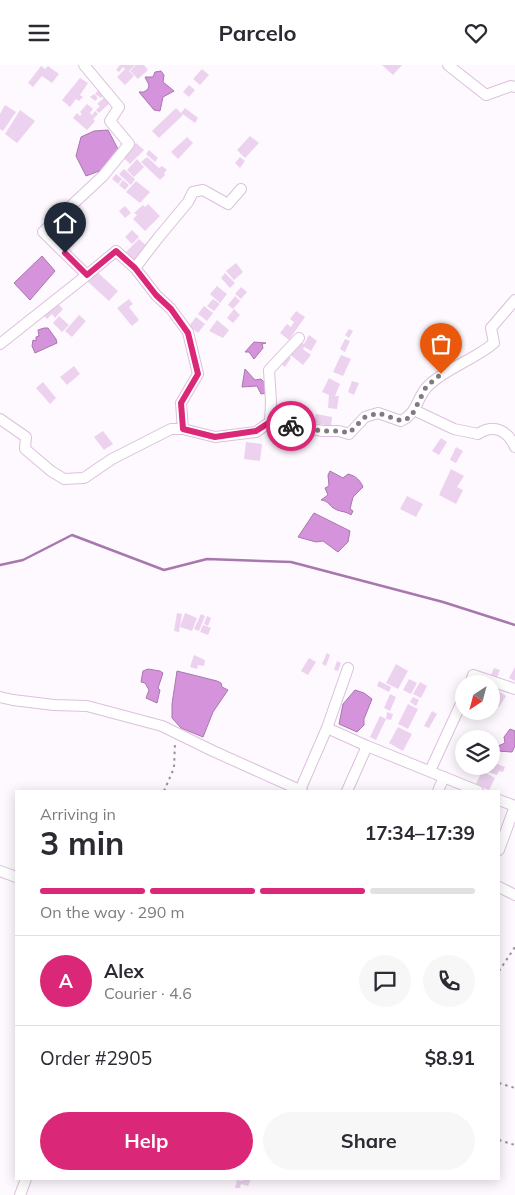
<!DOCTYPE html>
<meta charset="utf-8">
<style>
:root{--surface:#fff;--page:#f7f7f7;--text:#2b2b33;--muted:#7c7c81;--line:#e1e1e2;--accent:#db2777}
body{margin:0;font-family:Mulish,sans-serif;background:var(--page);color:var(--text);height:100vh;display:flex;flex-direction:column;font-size:19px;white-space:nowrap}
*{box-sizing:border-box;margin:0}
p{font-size:16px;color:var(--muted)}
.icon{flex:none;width:28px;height:28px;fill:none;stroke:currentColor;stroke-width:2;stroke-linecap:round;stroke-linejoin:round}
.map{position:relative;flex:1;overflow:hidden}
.drawer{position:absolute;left:15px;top:725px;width:485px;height:390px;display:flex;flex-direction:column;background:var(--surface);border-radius:0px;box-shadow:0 2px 12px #0003}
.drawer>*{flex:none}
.needle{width:32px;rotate:216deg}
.fabs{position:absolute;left:455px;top:610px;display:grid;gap:10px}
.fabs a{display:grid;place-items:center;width:45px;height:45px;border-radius:50%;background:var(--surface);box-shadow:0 2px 12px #0003;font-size:25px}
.pin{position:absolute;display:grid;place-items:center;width:42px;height:42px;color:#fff;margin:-51px -21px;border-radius:50% 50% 50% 0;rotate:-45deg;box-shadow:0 0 5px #0007}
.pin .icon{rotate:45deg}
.courier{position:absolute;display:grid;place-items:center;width:50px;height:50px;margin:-25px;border:4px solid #db2777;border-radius:50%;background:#fff;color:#222;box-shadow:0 1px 6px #0007}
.summary em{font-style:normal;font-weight:700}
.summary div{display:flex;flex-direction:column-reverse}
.summary{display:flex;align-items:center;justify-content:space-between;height:85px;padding:0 25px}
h1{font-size:32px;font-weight:700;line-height:38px}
.bar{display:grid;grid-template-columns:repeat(4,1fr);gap:8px 5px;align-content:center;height:60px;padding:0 25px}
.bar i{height:6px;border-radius:4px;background:var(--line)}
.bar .selected{background:var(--accent)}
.bar p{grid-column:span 4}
.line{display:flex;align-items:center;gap:12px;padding:0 25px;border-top:1px solid var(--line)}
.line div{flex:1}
.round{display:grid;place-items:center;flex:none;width:52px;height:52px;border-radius:26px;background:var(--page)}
.button{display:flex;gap:10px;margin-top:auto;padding:10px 25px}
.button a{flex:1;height:58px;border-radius:30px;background:var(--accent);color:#fff;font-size:20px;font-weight:700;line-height:58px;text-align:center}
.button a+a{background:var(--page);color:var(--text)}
header{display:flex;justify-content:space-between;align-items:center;height:65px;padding:0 25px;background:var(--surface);font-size:22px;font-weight:700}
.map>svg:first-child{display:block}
.water{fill:#d593dc;stroke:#a877ad}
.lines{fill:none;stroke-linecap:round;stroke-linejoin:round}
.stream{stroke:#a877ad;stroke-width:2.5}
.building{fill:#ecd2ee}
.minor-casing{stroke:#dbc1dd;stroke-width:12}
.path{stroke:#979098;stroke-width:2;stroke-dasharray:2.5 4;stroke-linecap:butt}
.minor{stroke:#fff;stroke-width:10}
.done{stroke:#827a82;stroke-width:5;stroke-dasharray:0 9}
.route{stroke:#db2777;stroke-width:6}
</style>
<header><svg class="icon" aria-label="menu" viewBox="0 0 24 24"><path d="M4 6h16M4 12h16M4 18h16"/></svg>Parcelo<svg class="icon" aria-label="heart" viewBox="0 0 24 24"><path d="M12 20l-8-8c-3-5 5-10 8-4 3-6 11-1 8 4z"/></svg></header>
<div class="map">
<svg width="515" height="1130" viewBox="0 0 515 1130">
<rect width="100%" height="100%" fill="#fef9fe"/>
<g class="water">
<path d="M 161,6 L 164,10 L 163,17 L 174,26 L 163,32 L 160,46 L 154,45 L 139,27 L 144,27 L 148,24 L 149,20 L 145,12 L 153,12 L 155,7 Z"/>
<path d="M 108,65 L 118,84 L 102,105 L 86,111 L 76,91 L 81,72 L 94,66 Z"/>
<path d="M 42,191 L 55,206 L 30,235 L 14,218 Z"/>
<path d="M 44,263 L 48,263 L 56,274 L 57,278 L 35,288 L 32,281 L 33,275 L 36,276 L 36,272 L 39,271 L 38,265 Z"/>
<path d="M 254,277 L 266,278 L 262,279 L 263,283 L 254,294 L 249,287 L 245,287 Z"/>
<path d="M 245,304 L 255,315 L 261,314 L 265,318 L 266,328 L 261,329 L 257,321 L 242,322 Z"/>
<path d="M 330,406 L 343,413 L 348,409 C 356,411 360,415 363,422 L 353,432 L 350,444 L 353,446 L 351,450 C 346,446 340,447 335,444 C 329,441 329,436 321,435 L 328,430 L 325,423 L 329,421 L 328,410 Z"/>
<path d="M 314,448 L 350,466 L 348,477 L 338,487 L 323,476 L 316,477 L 298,472 Z"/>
<path d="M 148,604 L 160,606 L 163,608 L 158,623 L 160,625 L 157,638 L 146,633 L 149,625 L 145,618 L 141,617 L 143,606 Z"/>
<path d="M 177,606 L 217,616 L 221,618 L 222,622 L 228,625 L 213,647 L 203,672 L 181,663 L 172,653 L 172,639 Z"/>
<path d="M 355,625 L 364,628 L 372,634 L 364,654 L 364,660 L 357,667 L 339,659 L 343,639 Z"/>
<path d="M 510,664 L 515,666 L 515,681 L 512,687 L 497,686 L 498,681 L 505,678 L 504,672 Z"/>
</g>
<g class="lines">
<path class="stream" d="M 0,500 L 23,495 L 72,470 L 164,505 L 207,494 L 291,497 L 443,537 L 515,560"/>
</g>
<g class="building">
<path d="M 120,0 L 135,0 L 129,6 L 134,11 L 125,20 L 117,12 L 125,4 L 123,2 L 119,7 L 116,5 Z"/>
<path d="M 136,0 L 144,0 L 148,5 L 138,14 L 130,6 Z"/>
<path d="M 382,0 L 402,0 L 393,10 Z"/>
<path d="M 41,1 L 45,4 L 48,1 L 59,9 L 52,18 L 42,11 L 33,22 L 28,18 Z"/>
<path d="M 202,4 L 209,10 L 200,20 L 193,14 Z"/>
<path d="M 80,13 L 88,18 L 80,30 L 83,32 L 79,36 L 76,34 L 70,42 L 62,35 Z"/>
<path d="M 189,20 L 195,25 L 189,32 L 183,27 Z"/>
<path d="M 100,23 L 105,28 L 101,33 L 95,29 Z"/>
<path d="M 94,29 L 98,33 L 95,36 L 90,32 Z"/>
<path d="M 106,31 L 111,37 L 99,48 L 96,45 L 100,41 L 97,39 Z"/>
<path d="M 87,39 L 93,44 L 90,48 L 92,50 L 95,46 L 98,49 L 93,54 L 95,56 L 87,65 L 73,53 L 77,48 L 80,51 L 82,49 L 80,47 Z"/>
<path d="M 5,40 L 16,47 L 3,66 L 0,64 L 0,49 Z"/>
<path d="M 176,43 L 183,50 L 159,73 L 152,66 Z"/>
<path d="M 185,43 L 198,53 L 195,58 L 181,48 Z"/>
<path d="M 20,45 L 35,56 L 17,78 L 5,69 Z"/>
<path d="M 250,71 L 259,78 L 245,93 L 237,85 Z"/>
<path d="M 187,72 L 193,78 L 178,94 L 171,87 Z"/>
<path d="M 136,78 L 144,85 L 130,99 L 123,92 Z"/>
<path d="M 149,85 L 158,93 L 155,97 L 146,89 Z"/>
<path d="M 147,92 L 159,103 L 162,101 L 167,105 L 164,108 L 165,110 L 160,115 L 141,97 Z"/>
<path d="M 240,92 L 245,96 L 240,103 L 235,98 Z"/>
<path d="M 137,94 L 144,102 L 134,112 L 127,105 Z"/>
<path d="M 124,104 L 135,114 L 131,120 L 119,109 Z"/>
<path d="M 116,109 L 122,114 L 118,119 L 112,114 Z"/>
<path d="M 123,115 L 129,120 L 125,125 L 119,120 Z"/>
<path d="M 136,116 L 150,127 L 140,138 L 126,127 Z"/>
<path d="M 148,139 L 160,151 L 145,166 L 133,154 L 137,150 L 134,148 L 143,140 L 145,142 Z"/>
<path d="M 125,141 L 131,148 L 125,153 L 119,146 Z"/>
<path d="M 132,165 L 139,172 L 132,179 L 125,172 Z"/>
<path d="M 139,174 L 148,182 L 134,199 L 123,190 Z"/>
<path d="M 236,198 L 243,207 L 234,215 L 226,206 Z"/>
<path d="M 96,206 L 118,226 L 109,236 L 87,216 Z"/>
<path d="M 225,208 L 235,218 L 230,223 L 221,213 Z"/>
<path d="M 217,221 L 227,229 L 220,238 L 210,229 Z"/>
<path d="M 241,222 L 247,227 L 241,234 L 235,229 Z"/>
<path d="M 235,231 L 240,236 L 233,244 L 228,240 Z"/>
<path d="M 129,234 L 133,239 L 129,242 L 139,255 L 132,261 L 117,243 Z"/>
<path d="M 213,234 L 220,239 L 214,246 L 207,241 Z"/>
<path d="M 55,236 L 63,244 L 55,253 L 52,249 L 47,254 L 42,249 Z"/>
<path d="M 204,241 L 213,248 L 207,256 L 198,249 Z"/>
<path d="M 234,244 L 240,250 L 233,258 L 227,253 Z"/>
<path d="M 296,246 L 305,252 L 289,275 L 280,268 L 287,259 L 291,262 L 294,257 L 290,254 Z"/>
<path d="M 79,250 L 86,256 L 72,272 L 65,266 Z"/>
<path d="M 59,251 L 69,260 L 62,267 L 53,258 Z"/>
<path d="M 196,252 L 205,259 L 198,268 L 189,261 Z"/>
<path d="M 217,255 L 229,265 L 223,273 L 209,266 Z"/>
<path d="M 349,264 L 353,266 L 349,273 L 345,270 Z"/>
<path d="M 309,270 L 317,276 L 311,286 L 304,282 L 303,284 L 311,290 L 303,300 L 288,288 L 296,278 L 299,281 L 301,277 L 304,279 Z"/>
<path d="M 345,274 L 350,276 L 345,287 L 340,284 Z"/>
<path d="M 286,289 L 291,293 L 285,302 L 280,298 Z"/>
<path d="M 341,290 L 351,294 L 343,311 L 333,307 Z"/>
<path d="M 74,301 L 80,309 L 67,320 L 60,312 Z"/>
<path d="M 329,313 L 340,319 L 335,331 L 339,331 L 337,344 L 328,343 L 329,330 L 322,327 Z"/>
<path d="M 352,316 L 359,318 L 354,330 L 348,327 Z"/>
<path d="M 43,317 L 56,333 L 50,339 L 36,323 Z"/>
<path d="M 316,349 L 332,352 L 331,361 L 314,358 Z"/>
<path d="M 103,366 L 113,379 L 104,385 L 94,372 Z"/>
<path d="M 441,373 L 447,377 L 439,390 L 432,386 Z"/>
<path d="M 246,377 L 262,379 L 260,396 L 244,394 Z"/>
<path d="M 456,382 L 463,386 L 456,398 L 450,395 Z"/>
<path d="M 451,404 L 464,411 L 457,422 L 463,425 L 456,439 L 439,430 Z"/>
<path d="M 407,431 L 423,439 L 416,452 L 400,444 Z"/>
<path d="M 177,548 L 182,549 L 179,567 L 174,566 Z"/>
<path d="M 185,548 L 197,553 L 192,566 L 180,562 Z"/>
<path d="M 201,549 L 205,551 L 199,566 L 194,564 Z"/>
<path d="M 207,551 L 211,553 L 208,561 L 204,559 Z"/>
<path d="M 203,560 L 211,563 L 208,570 L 200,567 Z"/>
<path d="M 327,588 L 330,590 L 326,601 L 322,599 Z"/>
<path d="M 194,590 L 205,595 L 204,601 L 198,600 L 197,604 L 190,602 Z"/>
<path d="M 309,593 L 316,597 L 308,610 L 301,606 Z"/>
<path d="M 337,596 L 341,598 L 338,606 L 334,605 Z"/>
<path d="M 396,599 L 408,606 L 398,624 L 386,618 Z"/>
<path d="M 515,602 L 515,616 L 509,613 Z"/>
<path d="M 494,603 L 500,605 L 497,612 L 491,610 Z"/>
<path d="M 409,614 L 417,618 L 411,629 L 403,625 Z"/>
<path d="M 379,616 L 391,622 L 389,627 L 377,621 Z"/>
<path d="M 420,617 L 427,621 L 421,633 L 413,629 Z"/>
<path d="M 493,622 L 506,631 L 499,642 L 491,637 L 491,626 Z"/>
<path d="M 390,629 L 396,632 L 390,646 L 384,643 Z"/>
<path d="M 413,632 L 419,635 L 416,641 L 410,637 Z"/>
<path d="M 408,639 L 418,644 L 408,664 L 398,659 Z"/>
<path d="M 432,646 L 437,649 L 429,663 L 424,661 Z"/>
<path d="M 387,647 L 393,649 L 391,655 L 386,654 L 376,675 L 370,672 L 380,651 L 386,654 Z"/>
<path d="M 398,662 L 412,669 L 403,686 L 389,678 Z"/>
<path d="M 492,697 L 505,702 L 503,707 L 499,706 L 497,710 L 488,707 Z"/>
<path d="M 482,706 L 495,713 L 489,725 L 476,719 Z"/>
<path d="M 243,1114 L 251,1114 L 248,1121 L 241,1119 L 240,1123 L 235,1123 L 237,1115 L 242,1116 Z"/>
</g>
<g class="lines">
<defs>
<g id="minor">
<path d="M 84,0 L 119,42 L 110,56 L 129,79 L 103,111 L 43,167 L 87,210 L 116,186 L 135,203 L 156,230 L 171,244 L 188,267 L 198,309 L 181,338 L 183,364"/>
<path d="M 448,0 L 486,30 L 511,21 L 515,22"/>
<path d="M 135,203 L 158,173 L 188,137 L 193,127 L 203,125 L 228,139 L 241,124"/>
<path d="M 0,279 L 87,210"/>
<path d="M 414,345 L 454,364 L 478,369 C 494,358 508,366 515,382"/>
<path d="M 0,354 L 26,372 L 25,384 L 51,406 L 64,414 L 84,413 L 112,394 L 171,364 L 183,364 L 215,372 L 256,367 L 270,357 L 271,337 L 269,305 L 299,273"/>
<path d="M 270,357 L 323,366 L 339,366 L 349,369 L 365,352 L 378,348 L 401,356 C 419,347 416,332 429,320 C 448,302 474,295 494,278 L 491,263 L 515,235"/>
<path d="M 470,619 L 473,610 L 515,624"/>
<path d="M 0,632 L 13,635 L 54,640 L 87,641 L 162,661 L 213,686 L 302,726"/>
<path d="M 327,663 L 367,681 L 478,726"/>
<path d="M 430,706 L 464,632"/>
<path d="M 300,725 L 327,663 L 348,603"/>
<path d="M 347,726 L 367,681"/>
<path d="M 438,726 L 444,712"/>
<path d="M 499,735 L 515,741"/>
<path d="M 499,785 L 515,741"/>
<path d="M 0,806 L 16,812"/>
<path d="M 499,822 L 515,830"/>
<path d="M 20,1130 L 26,1114"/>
</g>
</defs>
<use href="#minor" class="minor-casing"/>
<g class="path">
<path d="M 164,726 L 174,703 L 175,678"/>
<path d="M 499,906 L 515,882"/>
<path d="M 499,1018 L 515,1023"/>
<path d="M 499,1075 L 515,1080"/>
</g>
<use href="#minor" class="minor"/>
</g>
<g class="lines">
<path class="done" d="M 291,361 L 323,366 L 339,366 L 349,368 L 365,352 L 378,348 L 402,356 L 411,352 L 426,322 L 441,309"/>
<path class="route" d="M 65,188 L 87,210 L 116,186 L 135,203 L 156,230 L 171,244 L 188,268 L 198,309 L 181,338 L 183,364 L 215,372 L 256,366 L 270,357 L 291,361"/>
</g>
</svg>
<div class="fabs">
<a><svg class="needle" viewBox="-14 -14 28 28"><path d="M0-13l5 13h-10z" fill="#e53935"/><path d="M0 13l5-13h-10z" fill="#7c7c81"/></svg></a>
<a><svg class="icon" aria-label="layers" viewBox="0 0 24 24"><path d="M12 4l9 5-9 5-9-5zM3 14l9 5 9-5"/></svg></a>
</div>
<div class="pin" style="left:441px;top:309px;background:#ea580c"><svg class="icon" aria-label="bag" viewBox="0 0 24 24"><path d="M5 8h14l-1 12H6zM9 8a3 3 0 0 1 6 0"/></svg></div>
<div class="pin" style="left:65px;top:188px;background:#1f2937"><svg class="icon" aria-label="home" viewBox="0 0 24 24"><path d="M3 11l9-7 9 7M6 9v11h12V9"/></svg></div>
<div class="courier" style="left:291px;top:361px"><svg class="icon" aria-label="bike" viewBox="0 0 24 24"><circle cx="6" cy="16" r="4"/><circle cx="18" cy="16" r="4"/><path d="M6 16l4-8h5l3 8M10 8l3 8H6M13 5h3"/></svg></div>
<section class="drawer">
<div class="summary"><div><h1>3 min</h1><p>Arriving in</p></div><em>17:34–17:39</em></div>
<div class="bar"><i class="selected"></i><i class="selected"></i><i class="selected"></i><i></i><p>On the way · 290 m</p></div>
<div class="line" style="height:90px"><b class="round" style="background:var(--accent);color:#fff">A</b><div><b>Alex</b><p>Courier · 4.6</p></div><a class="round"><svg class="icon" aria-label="chat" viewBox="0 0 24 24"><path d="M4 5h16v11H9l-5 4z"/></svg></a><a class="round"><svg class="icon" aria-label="phone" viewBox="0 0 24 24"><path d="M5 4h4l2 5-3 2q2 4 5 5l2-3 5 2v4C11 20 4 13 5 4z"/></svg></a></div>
<div class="line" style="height:65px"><div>Order #2905</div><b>$8.91</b></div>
<div class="button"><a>Help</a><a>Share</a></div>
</section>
</div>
